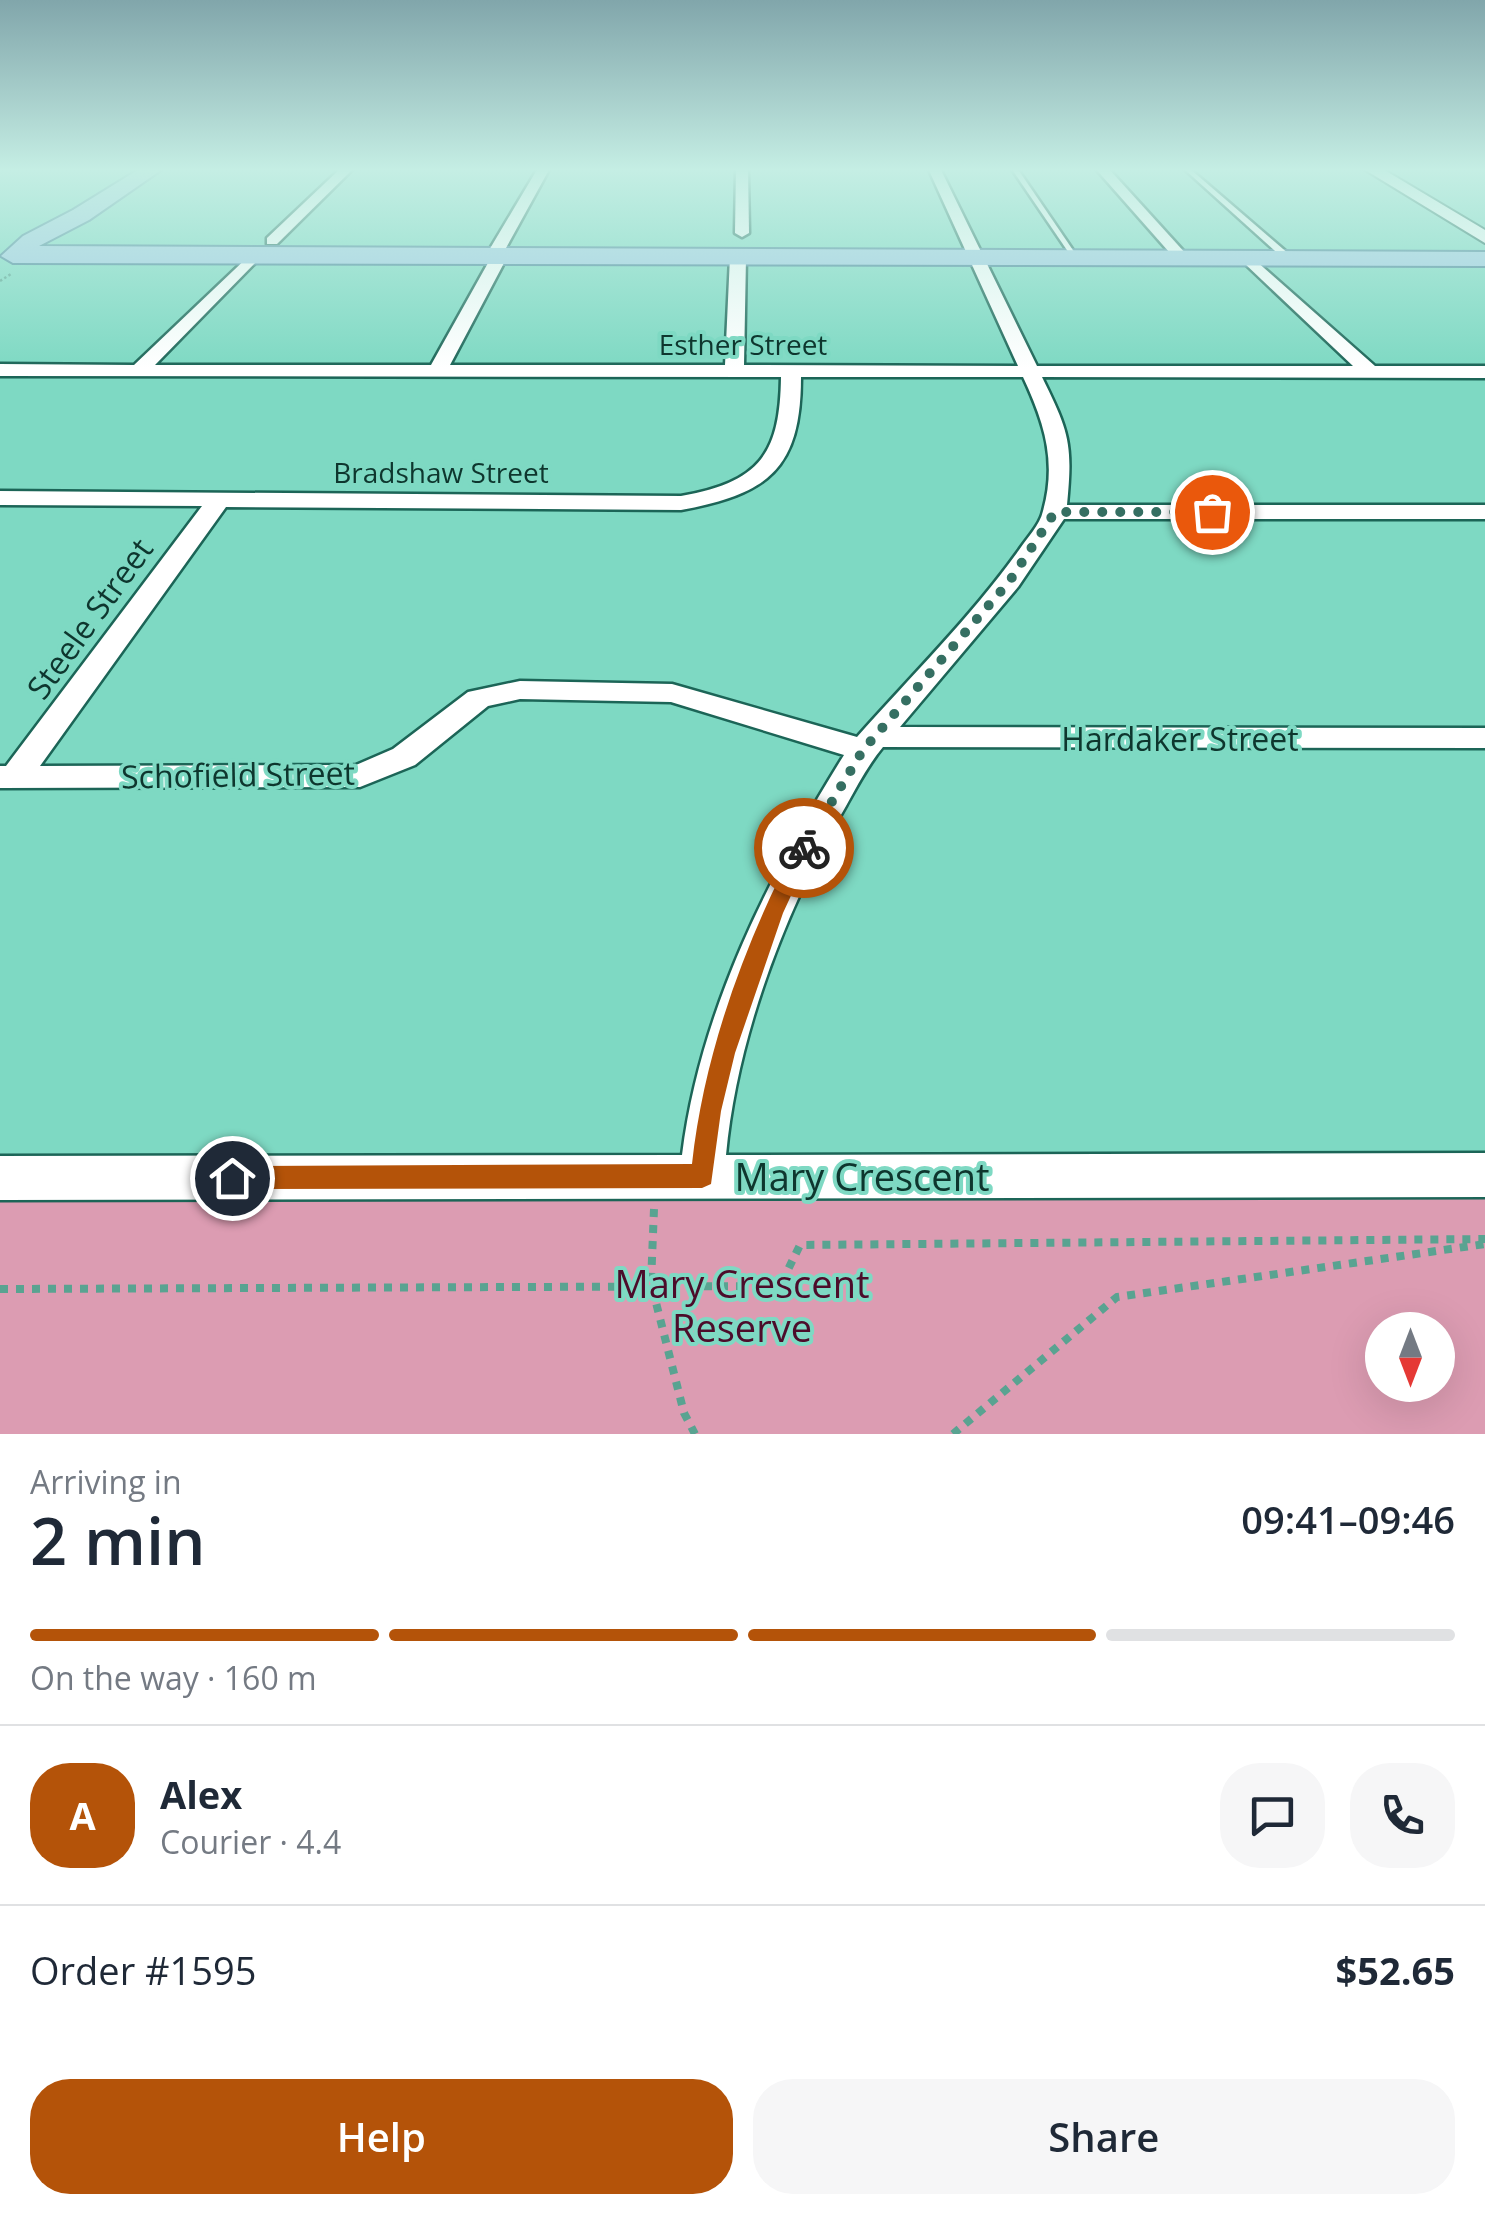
<!DOCTYPE html>
<meta charset="utf-8">
<style>
:root{--surface:#fff;--page:#f6f6f7;--text:#1f2937;--muted:#747a83;--line:#e0e1e3;--accent:#b45309}
body{margin:0;font-family:"Open Sans",sans-serif;background:var(--page);color:var(--text);height:100vh;display:flex;flex-direction:column;font-size:38px;white-space:nowrap}
*{box-sizing:border-box;margin:0}
p{font-size:32px;color:var(--muted)}
.icon{flex:none;width:55px;height:55px;fill:none;stroke:currentColor;stroke-width:2;stroke-linecap:round;stroke-linejoin:round}
.map{position:relative;height:1434px;overflow:hidden}
.drawer{display:flex;flex-direction:column;background:var(--surface);flex:1}
.drawer>*{flex:none}
.needle{width:65px;rotate:180deg}
.controls{position:absolute;left:1365px;top:1312px;display:grid;gap:20px}
.controls a{display:grid;place-items:center;width:90px;height:90px;border-radius:50%;background:var(--surface);box-shadow:0 10px 40px #0002;font-size:50px}
.pin{position:absolute;display:grid;place-items:center;width:85px;height:85px;color:#fff;margin:-42px;border:5px solid #fff;border-radius:50%;box-shadow:0 2px 10px #0007}
.courier{position:absolute;display:grid;place-items:center;width:100px;height:100px;margin:-50px;border:8px solid #b45309;border-radius:50%;background:#fff;color:#222;box-shadow:0 2px 12px #0007}
.overview em{font-style:normal;font-weight:600}
.overview div{display:flex;flex-direction:column-reverse}
.overview{display:flex;align-items:center;justify-content:space-between;height:170px;padding:0 30px}
h1{font-size:65px;font-weight:600;line-height:75px}
.bar{display:grid;grid-template-columns:repeat(4,1fr);gap:15px 10px;align-content:center;height:120px;padding:0 30px}
.bar i{height:12px;border-radius:8px;background:var(--line)}
.bar .selected{background:var(--accent)}
.bar p{grid-column:span 4}
.line{display:flex;align-items:center;gap:25px;padding:0 30px;border-top:2px solid var(--line)}
.line div{flex:1}
.round{display:grid;place-items:center;flex:none;width:105px;height:105px;border-radius:40px;background:var(--page)}
.primary-button{display:flex;gap:20px;margin-top:auto;padding:20px 30px}
.primary-button a{flex:1;height:115px;border-radius:40px;background:var(--accent);color:#fff;font-size:40px;font-weight:600;line-height:115px;text-align:center}
.primary-button a+a{background:var(--page);color:var(--text)}
.map>svg:first-child{display:block}
.green{fill:#dc9cb2;fill-rule:evenodd}
.lines{fill:none;stroke-linecap:round;stroke-linejoin:round}
.service-casing{stroke:#1c6557;stroke-width:5}
.minor-casing{stroke:#1c6557;stroke-width:5}
.tertiary-casing{stroke:#1c6557;stroke-width:4}
.primary-casing{stroke:#468199;stroke-width:4}
.path-far1{stroke:#59a391;stroke-width:2.5;stroke-dasharray:2.5 2.5;stroke-linecap:butt}
.path{stroke:#59a391;stroke-width:8;stroke-dasharray:8 8;stroke-linecap:butt}
.service{fill:#fff;fill-rule:evenodd}
.minor{fill:#fff;fill-rule:evenodd}
.tertiary{fill:#fff;fill-rule:evenodd}
.primary{fill:#a2cbe4;fill-rule:evenodd}
.route{fill:#b45309}
.done{stroke:#356f62;stroke-width:10;stroke-dasharray:0 18}
.labels{text-anchor:middle;dominant-baseline:central;stroke-width:8;stroke-linejoin:round;paint-order:stroke}
.far-street-label{font-size:28px;fill:#0e362e;stroke:#7ed9c3}
.street-label{font-size:32px;fill:#0e362e;stroke:#7ed9c3}
.near-street-label{font-size:38px;fill:#0e362e;stroke:#7ed9c3}
.near-park-label{font-size:38px;fill:#4c0c2a;stroke:#7ed9c3}
</style>
<div class="map">
<svg width="1485" height="1434" viewBox="0 0 1485 1434">
<rect width="100%" height="100%" fill="#7ed9c3"/>
<path class="green" d="M 1485,1175 L 1485,1434 L 0,1434 L 0,1178 ZM 1382,1330 L 1438,1330 L 1438,1385 L 1382,1385 Z"/>
<g class="lines">
<defs>
<g id="service">
<path d="M 1011,168 L 1017,168 L 1079,259 L 1073,259 Z"/>
<path d="M 1183,168 L 1189,168 L 1290,255 L 1290,259 L 1284,259 Z"/>
</g>
<g id="minor">
<path d="M 341,168 L 354,168 L 277,244 L 267,244 L 267,238 Z"/>
<path d="M 538,168 L 550,168 L 501,257 L 504,263 L 450,365 L 725,365 L 730,257 L 738,252 L 746,257 L 744,365 L 1018,366 L 928,168 L 940,168 L 1037,366 L 1353,366 L 1242,261 L 1239,258 L 1247,253 L 1375,366 L 1485,366 L 1485,378 L 1042,377 C 1069,432 1073,443 1067,505 L 1485,505 L 1485,519 L 1064,519 L 1018,587 L 900,727 L 1485,728 L 1485,748 L 883,747 C 868,765 857,786 846,806 C 786,908 737,1036 726,1155 L 1485,1153 L 1485,1197 L 0,1200 L 0,1156 L 682,1155 C 700,1011 768,877 844,755 L 671,702 L 520,699 L 488,706 L 415,765 L 360,787 L 0,788 L 0,766 L 6,766 L 202,506 L 0,505 L 0,491 L 681,496 C 759,482 780,455 781,377 L 0,376 L 0,364 L 134,365 L 253,252 L 261,257 L 258,260 L 155,365 L 431,365 L 488,263 L 485,257 ZM 801,377 L 1023,377 C 1044,422 1057,461 1043,511 C 1040,525 1027,538 1019,550 C 971,617 911,676 857,737 L 672,684 L 520,681 L 468,692 L 393,749 L 356,765 L 40,766 L 226,507 L 681,510 C 768,494 801,469 801,377 Z"/>
<path d="M 736,168 L 748,168 L 749,233 L 742,237 L 735,233 Z"/>
<path d="M 1095,168 L 1108,168 L 1187,255 L 1187,261 L 1177,261 Z"/>
</g>
<path id="tertiary" d="M 1362,168 L 1381,168 L 1485,230 L 1485,243 Z"/>
<path id="primary" d="M 141,168 L 164,168 L 89,220 L 39,246 L 1485,252 L 1485,266 L 13,263 L 1,256 L 23,236 L 73,210 Z"/>
</defs>
<use href="#service" class="service-casing"/>
<use href="#minor" class="minor-casing"/>
<use href="#tertiary" class="tertiary-casing"/>
<use href="#primary" class="primary-casing"/>
<path class="path-far1" d="M 0,281 L 11,274"/>
<g class="path">
<path d="M 654,1209 L 651,1283 L 684,1413 L 695,1434"/>
<path d="M 0,1289 L 780,1286 L 800,1245 L 1485,1239"/>
<path d="M 953,1434 L 1117,1297 L 1485,1244"/>
</g>
<use href="#service" class="service"/>
<use href="#minor" class="minor"/>
<use href="#tertiary" class="tertiary"/>
<use href="#primary" class="primary"/>
</g>
<linearGradient id="sky" x2="0" y2="1"><stop stop-color="#81a6ab"/><stop offset="0.46" stop-color="#c5eee4"/><stop offset="1" stop-color="#c5eee4" stop-opacity="0"/></linearGradient>
<rect width="1485" height="369" fill="url(#sky)"/>
<path class="route" d="M 804,841 L 813,848 L 783,913 L 735,1053 L 721,1111 L 711,1184 L 702,1188 L 232,1189 L 223,1186 L 219,1178 L 223,1169 L 232,1166 L 692,1164 C 704,1053 745,942 797,843 Z"/>
<g class="lines">
<path class="done" d="M 804,848 L 863,750 L 1009,582 L 1055,512 L 1212,512"/>
</g>
<g class="labels">
<g class="far-street-label">
<text x="743" y="344">Esther Street</text>
<text x="441" y="472">Bradshaw Street</text>
</g>
<g class="street-label">
<text transform="translate(89 618) rotate(-54)">Steele Street</text>
<text x="1180" y="738">Hardaker Street</text>
<text transform="translate(238 774) rotate(-1)">Schofield Street</text>
</g>
<g class="near-street-label">
<text x="862" y="1176">Mary Crescent</text>
</g>
<g class="near-park-label">
<text x="742" y="1283">Mary Crescent<tspan x="742" dy="44">Reserve</tspan></text>
</g>
</g>
</svg>
<div class="controls">
<a><svg class="needle" viewBox="-14 -14 28 28"><path d="M0-13l5 13h-10z" fill="#e53935"/><path d="M0 13l5-13h-10z" fill="#747a83"/></svg></a>
</div>
<div class="pin" style="left:1212px;top:512px;background:#ea580c"><svg class="icon" aria-label="bag" viewBox="0 0 24 24"><path d="M5 8h14l-1 12H6zM9 8a3 3 0 0 1 6 0"/></svg></div>
<div class="pin" style="left:232px;top:1178px;background:#1f2937"><svg class="icon" aria-label="home" viewBox="0 0 24 24"><path d="M3 11l9-7 9 7M6 9v11h12V9"/></svg></div>
<div class="courier" style="left:804px;top:848px"><svg class="icon" aria-label="bike" viewBox="0 0 24 24"><circle cx="6" cy="16" r="4"/><circle cx="18" cy="16" r="4"/><path d="M6 16l4-8h5l3 8M10 8l3 8H6M13 5h3"/></svg></div>
</div>
<section class="drawer">
<div class="overview"><div><h1>2 min</h1><p>Arriving in</p></div><em>09:41–09:46</em></div>
<div class="bar"><i class="selected"></i><i class="selected"></i><i class="selected"></i><i></i><p>On the way · 160 m</p></div>
<div class="line" style="height:180px"><b class="round" style="background:var(--accent);color:#fff">A</b><div><b>Alex</b><p>Courier · 4.4</p></div><a class="round"><svg class="icon" aria-label="chat" viewBox="0 0 24 24"><path d="M4 5h16v11H9l-5 4z"/></svg></a><a class="round"><svg class="icon" aria-label="phone" viewBox="0 0 24 24"><path d="M5 4h4l2 5-3 2q2 4 5 5l2-3 5 2v4C11 20 4 13 5 4z"/></svg></a></div>
<div class="line" style="height:130px"><div>Order #1595</div><b>$52.65</b></div>
<div class="primary-button"><a>Help</a><a>Share</a></div>
</section>
